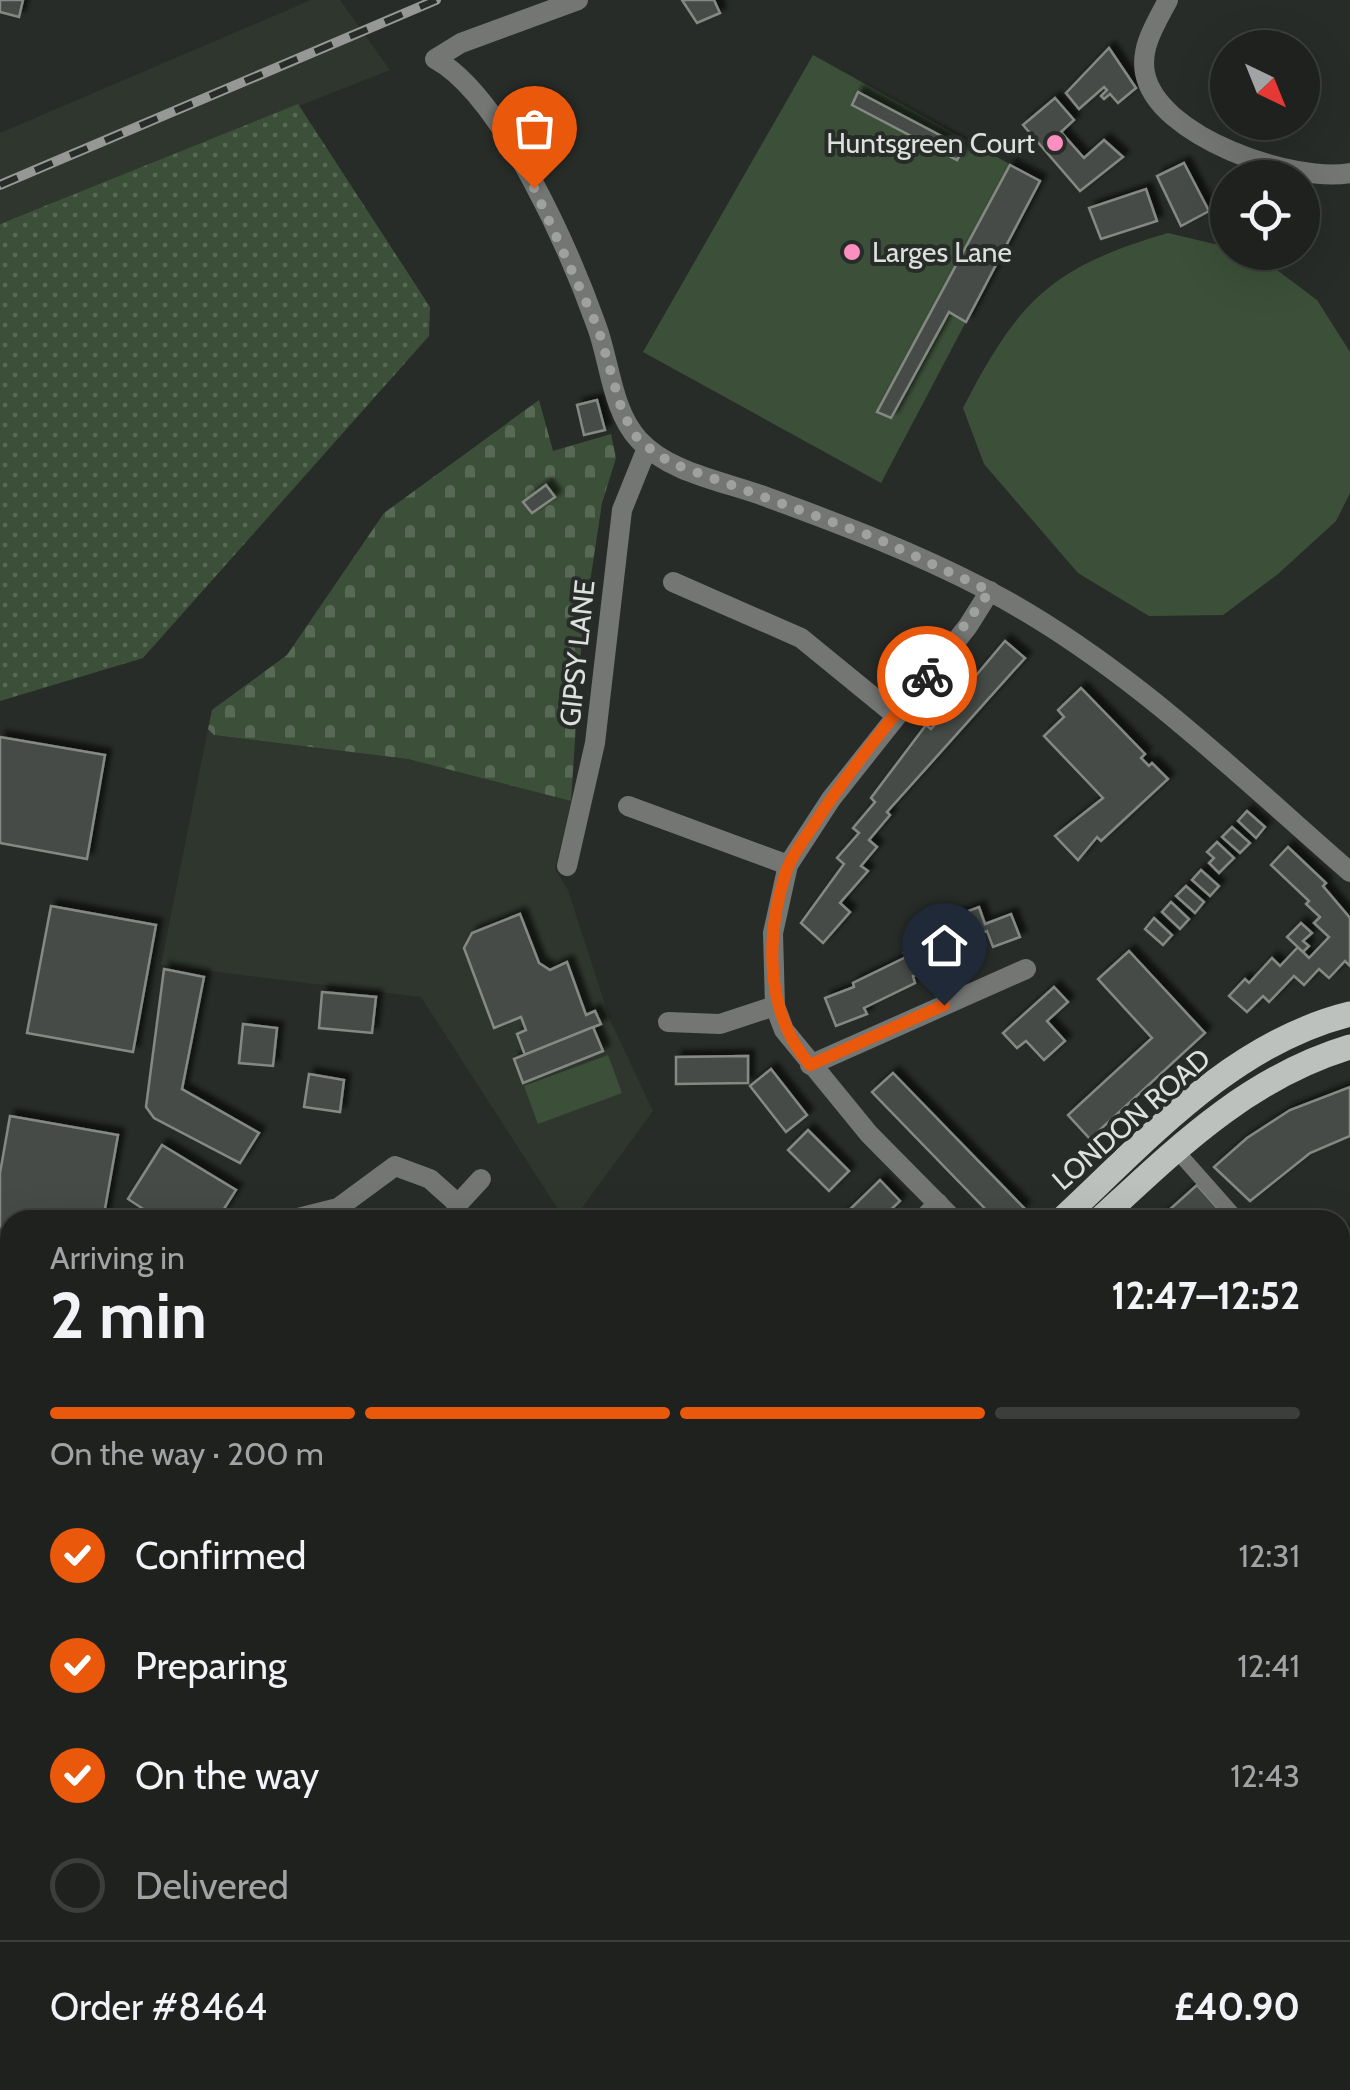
<!DOCTYPE html>
<meta charset="utf-8">
<style>
:root{--surface:#1e211e;--page:#2b2e2b;--text:#f1f3f6;--muted:#a1a3a4;--line:#3c3e3c;--accent:#ea580c}
body{margin:0;font-family:Cabin,sans-serif;background:var(--page);color:var(--text);height:100vh;display:flex;flex-direction:column;font-size:38px;white-space:nowrap}
*{box-sizing:border-box;margin:0}
p{font-size:32px;color:var(--muted)}
.icon{flex:none;width:55px;height:55px;fill:none;stroke:currentColor;stroke-width:2;stroke-linecap:round;stroke-linejoin:round}
.map{position:relative;flex:1;overflow:hidden}
.side{position:absolute;left:0px;top:1210px;width:1350px;height:880px;display:flex;flex-direction:column;background:var(--surface);border-radius:30px 30px 0 0;box-shadow:0 10px 40px #0002,0 0 0 2px var(--line)}
.side>*{flex:none}
.needle{width:65px;rotate:137deg}
.fabs{position:absolute;left:1210px;top:30px;display:grid;gap:20px}
.fabs a{display:grid;place-items:center;width:110px;height:110px;border-radius:50%;background:var(--surface);box-shadow:0 10px 40px #0002,0 0 0 2px var(--line);font-size:50px}
.pin{position:absolute;display:grid;place-items:center;width:85px;height:85px;color:#fff;margin:-102px -42px;border-radius:50% 50% 50% 0;rotate:-45deg;box-shadow:0 0 10px #0007}
.pin .icon{rotate:45deg}
.courier{position:absolute;display:grid;place-items:center;width:100px;height:100px;margin:-50px;border:8px solid #ea580c;border-radius:50%;background:#fff;color:#222;box-shadow:0 2px 12px #0007}
.overview em{font-style:normal;font-weight:800}
.overview div{display:flex;flex-direction:column-reverse}
.overview{display:flex;align-items:center;justify-content:space-between;height:170px;padding:0 50px}
h1{font-size:65px;font-weight:800;line-height:75px}
.bar{display:grid;grid-template-columns:repeat(4,1fr);gap:15px 10px;align-content:center;height:120px;padding:0 50px}
.bar i{height:12px;border-radius:8px;background:var(--line)}
.bar .active{background:var(--accent)}
.bar p{grid-column:span 4}
.line{display:flex;align-items:center;gap:25px;padding:0 50px;border-top:2px solid var(--line)}
.line div{flex:1}
ol{padding:0 50px;list-style:none}
li{display:flex;align-items:center;gap:30px;height:110px}
li p{margin-inline-start:auto}
li .icon{padding:10px;border-radius:50%;background:var(--accent);color:#fff;stroke-width:4}
li:last-child{color:var(--muted)}
li i{width:55px;height:55px;border:5px solid var(--line);border-radius:50%}
.map>svg:first-child{display:block}
.built{fill:#2e362d}
.grass{fill:#3c5039}
.cemetery{fill:url(#cemetery-stones)}
.park{fill:url(#park-dots)}
.building{fill:#474b47;stroke:#858984;stroke-width:2.5;filter:url(#shadow)}
.lines{fill:none;stroke-linecap:round;stroke-linejoin:round}
.pedestrian{stroke:#747674;stroke-width:15}
.minor{stroke:#747674;stroke-width:20}
.tertiary{stroke:#747674;stroke-width:20}
.primary{stroke:#bdc1bd;stroke-width:25}
.rail-casing{stroke:#959895;stroke-width:10}
.rail{stroke:#282c28;stroke-width:6;stroke-dasharray:19;stroke-linecap:butt}
.done{stroke:#9ea19e;stroke-width:10;stroke-dasharray:0 18}
.route{stroke:#ea580c;stroke-width:12}
.poi-dot{fill:#fd8ec0;stroke:#282c28;stroke-width:4}
.labels{text-anchor:middle;dominant-baseline:central;stroke-width:8;stroke-linejoin:round;paint-order:stroke}
.poi-label{font-size:28px;fill:#dee0de;stroke:#282c28;text-anchor:end}
.street-label{font-size:28px;fill:#dee0de;stroke:#282c28}
</style>
<div class="map">
<svg width="1350" height="2090" viewBox="0 0 1350 2090">
<defs>
<pattern id="cemetery-stones" width="16" height="16" patternUnits="userSpaceOnUse" patternTransform="scale(2.5)"><rect width="16" height="16" fill="#3c5039"/><path d="M2 7V4a2 2 0 0 1 4 0v3zM10 15v-3a2 2 0 0 1 4 0v3z" fill="#586955"/></pattern>
<pattern id="park-dots" width="8" height="8" patternUnits="userSpaceOnUse" patternTransform="scale(2.5)"><rect width="8" height="8" fill="#3c5039"/><path d="M2 2h.1M6 6h.1" fill="none" stroke="#586955" stroke-width="1.8" stroke-linecap="round"/></pattern>
<filter id="shadow"><feDropShadow dx="6" dy="-6" stdDeviation="2.5" flood-color="#0009"/></filter>
</defs>
<rect width="100%" height="100%" fill="#282c28"/>
<g class="built">
<path d="M 311,0 L 340,0 L 390,70 L 0,224 L 0,133 Z"/>
<path d="M 208,729 L 214,735 L 408,759 L 571,801 L 555,869 L 568,890 L 610,1020 L 653,1111 L 573,1220 L 565,1220 L 421,997 L 161,965 Z"/>
</g>
<g class="grass">
<path d="M 813,55 L 1040,181 L 881,483 L 643,352 Z"/>
<path d="M 1168,233 L 1227,247 L 1228,252 L 1257,255 L 1317,300 L 1350,352 L 1350,493 L 1336,521 L 1278,574 L 1223,615 L 1149,616 L 1078,573 L 984,464 L 963,408 C 1018,301 1051,267 1168,233 Z"/>
<path d="M 608,1055 L 622,1093 L 538,1124 L 524,1086 Z"/>
</g>
<path class="cemetery" d="M 539,400 L 553,451 L 611,434 L 616,458 L 602,503 L 582,635 L 571,801 L 408,759 L 214,735 L 208,729 L 212,710 L 287,655 L 384,513 Z"/>
<path class="park" d="M 298,104 L 430,307 L 429,336 L 143,658 L 0,701 L 0,224 Z"/>
<g class="building">
<path d="M 0,0 L 23,0 L 19,17 L 0,12 Z"/>
<path d="M 682,0 L 714,0 L 720,13 L 697,23 Z"/>
<path d="M 1109,48 L 1136,88 L 1118,103 L 1110,94 L 1104,99 L 1101,96 L 1107,90 L 1104,87 L 1079,109 L 1066,93 Z"/>
<path d="M 858,92 L 964,148 L 957,160 L 852,105 Z"/>
<path d="M 1055,98 L 1074,120 L 1061,132 L 1084,158 L 1104,140 L 1123,157 L 1080,191 L 1023,125 Z"/>
<path d="M 1184,163 L 1209,211 L 1181,226 L 1157,176 Z"/>
<path d="M 1010,165 L 1040,181 L 966,322 L 949,312 L 891,418 L 877,412 Z"/>
<path d="M 1146,189 L 1157,221 L 1101,239 L 1089,208 Z"/>
<path d="M 597,400 L 605,430 L 584,435 L 577,405 Z"/>
<path d="M 546,485 L 555,497 L 532,513 L 523,502 Z"/>
<path d="M 1005,641 L 1025,658 L 887,812 L 890,815 L 869,840 L 877,847 L 861,866 L 868,871 L 840,903 L 850,912 L 823,943 L 801,923 L 844,864 L 837,858 L 859,833 L 853,828 L 875,802 L 871,798 L 926,725 L 931,729 Z"/>
<path d="M 1081,688 L 1145,754 L 1141,758 L 1149,766 L 1152,763 L 1168,779 L 1101,841 L 1097,837 L 1078,860 L 1055,836 L 1103,798 L 1044,736 L 1064,717 L 1058,710 Z"/>
<path d="M 0,737 L 105,755 L 87,859 L 0,843 Z"/>
<path d="M 1247,811 L 1265,827 L 1256,838 L 1238,821 Z"/>
<path d="M 1232,827 L 1250,843 L 1240,853 L 1222,837 Z"/>
<path d="M 1217,842 L 1234,858 L 1219,873 L 1209,863 L 1214,858 L 1207,852 Z"/>
<path d="M 1288,847 L 1326,883 L 1323,886 L 1350,918 L 1350,966 L 1345,961 L 1329,978 L 1319,969 L 1304,985 L 1294,976 L 1269,1002 L 1263,996 L 1247,1012 L 1229,996 L 1245,979 L 1249,983 L 1272,958 L 1280,966 L 1298,947 L 1309,958 L 1329,937 L 1314,923 L 1320,917 L 1306,904 L 1309,901 L 1271,865 Z"/>
<path d="M 1201,870 L 1219,886 L 1210,896 L 1192,880 Z"/>
<path d="M 1186,886 L 1204,902 L 1195,913 L 1176,896 Z"/>
<path d="M 1171,902 L 1189,919 L 1180,929 L 1162,912 Z"/>
<path d="M 51,906 L 156,925 L 133,1052 L 27,1033 Z"/>
<path d="M 979,907 L 985,924 L 1011,914 L 1020,937 L 993,947 L 987,931 L 935,951 L 940,966 L 913,976 L 915,983 L 864,1008 L 867,1014 L 836,1026 L 825,998 L 854,987 L 853,983 L 906,957 L 904,953 L 931,942 L 925,927 Z"/>
<path d="M 520,914 L 539,963 L 550,970 L 567,962 L 586,1015 L 595,1011 L 601,1024 L 525,1055 L 517,1034 L 526,1030 L 521,1017 L 494,1028 L 464,948 L 472,933 Z"/>
<path d="M 1154,918 L 1172,935 L 1163,945 L 1145,929 Z"/>
<path d="M 1301,923 L 1312,933 L 1303,941 L 1309,946 L 1303,952 L 1287,937 Z"/>
<path d="M 1129,951 L 1205,1033 L 1090,1139 L 1068,1115 L 1152,1038 L 1098,979 Z"/>
<path d="M 164,969 L 204,977 L 182,1089 L 259,1133 L 240,1163 L 154,1118 L 146,1107 Z"/>
<path d="M 1054,987 L 1068,1002 L 1047,1021 L 1065,1041 L 1044,1060 L 1026,1041 L 1017,1048 L 1003,1033 Z"/>
<path d="M 322,992 L 376,997 L 372,1033 L 319,1028 Z"/>
<path d="M 243,1024 L 277,1028 L 273,1066 L 239,1063 Z"/>
<path d="M 593,1027 L 603,1051 L 523,1083 L 514,1059 Z"/>
<path d="M 748,1056 L 748,1083 L 676,1084 L 676,1057 Z"/>
<path d="M 771,1069 L 807,1115 L 786,1132 L 750,1086 Z"/>
<path d="M 893,1073 L 1024,1208 L 1011,1220 L 996,1220 L 872,1092 Z"/>
<path d="M 309,1074 L 344,1080 L 340,1112 L 304,1107 Z"/>
<path d="M 1350,1087 L 1350,1136 L 1310,1153 L 1250,1201 L 1214,1167 L 1247,1138 L 1290,1110 Z"/>
<path d="M 10,1116 L 118,1135 L 103,1220 L 10,1220 L 10,1335 L 0,1334 L 0,1173 Z"/>
<path d="M 808,1130 L 849,1171 L 829,1191 L 788,1150 Z"/>
<path d="M 162,1145 L 236,1190 L 217,1220 L 160,1220 L 128,1199 Z"/>
<path d="M 880,1180 L 900,1201 L 880,1220 L 839,1220 Z"/>
<path d="M 1197,1185 L 1228,1220 L 1158,1220 Z"/>
<path d="M 1342,1231 L 1350,1240 L 1350,1286 L 1340,1275 Z"/>
<path d="M 0,1393 L 10,1396 L 10,1574 L 0,1600 Z"/>
<path d="M 10,2079 L 43,2080 L 60,2090 L 0,2090 L 0,2082 L 8,2083 Z"/>
<path d="M 192,2080 L 242,2080 L 238,2090 L 189,2090 Z"/>
</g>
<g class="lines">
<path class="pedestrian" d="M 1184,1159 L 1238,1220"/>
<g class="minor">
<path d="M 578,0 L 461,43 L 435,59 C 503,96 571,254 597,327 C 610,363 612,411 639,440 C 670,474 728,482 769,498 C 843,525 916,553 985,589 C 1122,660 1234,771 1350,872"/>
<path d="M 1168,0 C 1156,23 1140,47 1145,73 C 1157,137 1293,183 1350,173"/>
<path d="M 673,582 L 801,638 L 894,714"/>
<path d="M 628,806 L 788,865"/>
<path d="M 567,866 L 595,743 L 622,510 L 647,448"/>
<path d="M 668,1022 L 720,1024 L 775,1006"/>
<path d="M 810,1065 L 1026,969"/>
<path d="M 290,1220 L 338,1208 L 395,1166 L 430,1179 L 458,1204"/>
<path d="M 453,1220 L 458,1204 L 481,1179"/>
<path d="M 922,1220 L 938,1203"/>
<path d="M 954,1220 L 869,1134 L 784,1030 L 775,1006 L 773,933 L 788,865 L 831,799 L 968,626 L 990,591"/>
<path d="M 1340,1331 L 1350,1342"/>
<path d="M 1340,1420 L 1350,1418"/>
<path d="M 1340,1970 L 1350,1974"/>
<path d="M 1207,2080 L 1240,2090"/>
<path d="M 341,2090 L 347,2080"/>
<path d="M 869,2090 L 871,2080"/>
</g>
<g class="tertiary">
<path d="M 125,2080 L 137,2090"/>
<path d="M 160,2080 L 161,2090"/>
</g>
<g class="primary">
<path d="M 1061,1220 C 1146,1141 1232,1043 1350,1014"/>
<path d="M 1099,1220 C 1176,1149 1247,1078 1350,1047"/>
<path d="M 10,1932 L 0,1972 L 10,2013"/>
<path d="M 0,2047 L 10,2047"/>
</g>
<defs>
<path id="rail" d="M 0,185 L 436,0"/>
</defs>
<use href="#rail" class="rail-casing"/>
<use href="#rail" class="rail"/>
</g>
<g class="lines">
<path class="done" d="M 534,188 L 598,328 L 623,414 L 639,441 L 671,463 L 876,538 L 990,591 L 927,676"/>
<path class="route" d="M 927,676 C 887,723 849,771 815,823 C 806,837 793,853 787,869 C 765,933 764,1012 810,1065 L 944,1005"/>
</g>
<g class="poi-dot">
<circle cx="1055" cy="143" r="10"/>
<circle cx="852" cy="252" r="10"/>
</g>
<g class="labels">
<g class="poi-label">
<text x="1035" y="143">Huntsgreen Court</text>
<text x="872" y="252" text-anchor="start">Larges Lane</text>
</g>
<g class="street-label">
<text transform="translate(577 653) rotate(-84)">GIPSY LANE</text>
<text transform="translate(1131 1119) rotate(-41)">LONDON ROAD</text>
</g>
</g>
</svg>
<div class="fabs">
<a><svg class="needle" viewBox="-14 -14 28 28"><path d="M0-13l5 13h-10z" fill="#e53935"/><path d="M0 13l5-13h-10z" fill="#a1a3a4"/></svg></a>
<a><svg class="icon" aria-label="locate" viewBox="0 0 24 24"><circle cx="12" cy="12" r="6"/><path d="M12 2v4M12 18v4M2 12h4M18 12h4"/></svg></a>
</div>
<div class="pin" style="left:534px;top:188px;background:#ea580c"><svg class="icon" aria-label="bag" viewBox="0 0 24 24"><path d="M5 8h14l-1 12H6zM9 8a3 3 0 0 1 6 0"/></svg></div>
<div class="pin" style="left:944px;top:1005px;background:#1f2937"><svg class="icon" aria-label="home" viewBox="0 0 24 24"><path d="M3 11l9-7 9 7M6 9v11h12V9"/></svg></div>
<div class="courier" style="left:927px;top:676px"><svg class="icon" aria-label="bike" viewBox="0 0 24 24"><circle cx="6" cy="16" r="4"/><circle cx="18" cy="16" r="4"/><path d="M6 16l4-8h5l3 8M10 8l3 8H6M13 5h3"/></svg></div>
<section class="side">
<div class="overview"><div><h1>2 min</h1><p>Arriving in</p></div><em>12:47–12:52</em></div>
<div class="bar"><i class="active"></i><i class="active"></i><i class="active"></i><i></i><p>On the way · 200 m</p></div>
<ol>
<li><svg class="icon" aria-label="check" viewBox="0 0 24 24"><path d="M5 12l5 5 9-10"/></svg>Confirmed<p>12:31</p></li>
<li><svg class="icon" aria-label="check" viewBox="0 0 24 24"><path d="M5 12l5 5 9-10"/></svg>Preparing<p>12:41</p></li>
<li><svg class="icon" aria-label="check" viewBox="0 0 24 24"><path d="M5 12l5 5 9-10"/></svg>On the way<p>12:43</p></li>
<li><i></i>Delivered</li>
</ol>
<div class="line" style="height:130px"><div>Order #8464</div><b>£40.90</b></div>
</section>
</div>
